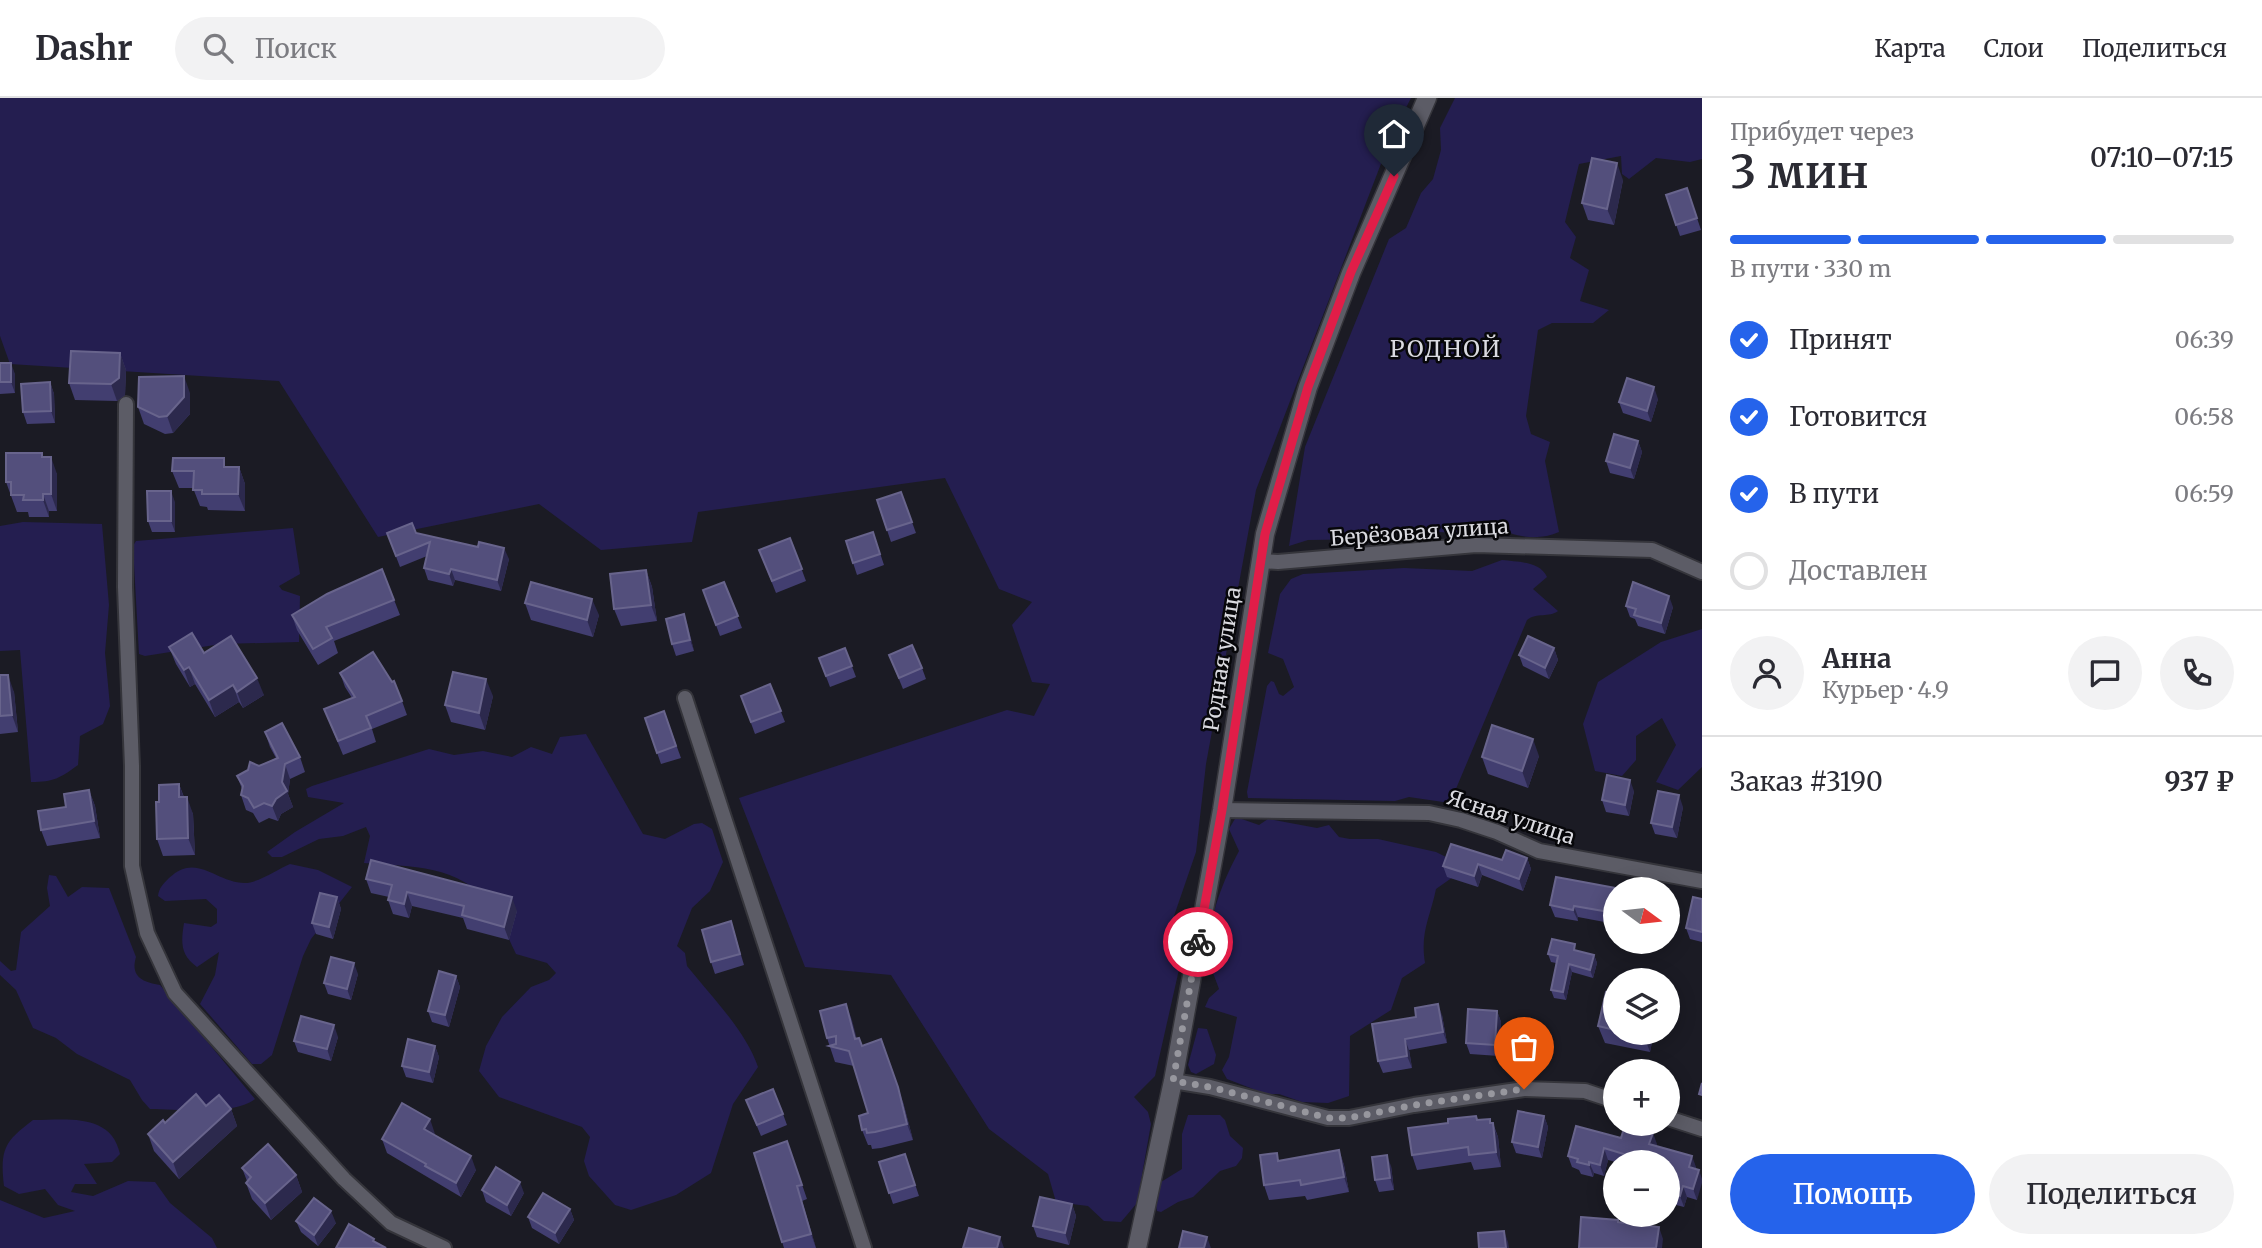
<!DOCTYPE html>
<html lang="ru">
<meta charset="utf-8">
<style>
:root{--surface:#fff;--page:#f2f2f3;--text:#2b2b33;--muted:#7c7c81;--line:#e1e1e2;--accent:#2563eb}
body{margin:0;font-family:Merriweather,serif;background:var(--page);color:var(--text);height:100vh;display:flex;flex-direction:column;font-size:26px;white-space:nowrap}
*{box-sizing:border-box;margin:0}
p{font-size:23px;color:var(--muted)}
.icon{flex:none;width:38px;height:38px;fill:none;stroke:currentColor;stroke-width:2;stroke-linecap:round;stroke-linejoin:round}
.map{position:relative;flex:1;overflow:hidden}
.drawer{display:flex;flex-direction:column;background:var(--surface);width:560px}
.drawer>*{flex:none}
.needle{width:46px;rotate:105deg}
.buttons{position:absolute;left:1603px;top:779px;display:grid;gap:14px}
.buttons a{display:grid;place-items:center;width:77px;height:77px;border-radius:50%;background:var(--surface);box-shadow:0 4px 18px #0003;font-size:35px}
.pin{position:absolute;display:grid;place-items:center;width:60px;height:60px;color:#fff;margin:-72px -30px;border-radius:50% 50% 50% 0;rotate:-45deg;box-shadow:0 0 7px #0007}
.pin .icon{rotate:45deg}
.courier{position:absolute;display:grid;place-items:center;width:70px;height:70px;margin:-35px;border:5px solid #e11d48;border-radius:50%;background:#fff;color:#222;box-shadow:0 2px 9px #0007}
.overview em{font-style:normal;font-weight:600}
.overview div{display:flex;flex-direction:column-reverse}
.overview{display:flex;align-items:center;justify-content:space-between;height:119px;padding:0 28px}
h1{font-size:46px;font-weight:600;line-height:52px}
.bar{display:grid;grid-template-columns:repeat(4,1fr);gap:10px 7px;align-content:center;height:84px;padding:0 28px}
.bar i{height:9px;border-radius:5px;background:var(--line)}
.bar .active{background:var(--accent)}
.bar p{grid-column:span 4}
.line{display:flex;align-items:center;gap:18px;padding:0 28px;border-top:2px solid var(--line)}
.line div{flex:1}
.round{display:grid;place-items:center;flex:none;width:74px;height:74px;border-radius:37px;background:var(--page)}
ol{padding:0 28px;list-style:none}
li{display:flex;align-items:center;gap:21px;height:77px}
li p{margin-inline-start:auto}
li .icon{padding:7px;border-radius:50%;background:var(--accent);color:#fff;stroke-width:4}
li:last-child{color:var(--muted)}
li i{width:38px;height:38px;border:4px solid var(--line);border-radius:50%}
.button{display:flex;gap:14px;margin-top:auto;padding:14px 28px}
.button a{flex:1;height:80px;border-radius:42px;background:var(--accent);color:#fff;font-size:28px;font-weight:600;line-height:80px;text-align:center}
.button a+a{background:var(--page);color:var(--text)}
header{display:flex;align-items:center;gap:42px;box-sizing:border-box;height:98px;padding:0 35px;background:var(--surface);border-bottom:2px solid var(--line)}
header strong{font-size:33px}
nav{display:flex;gap:38px;margin-inline-start:auto;font-size:24px}
.search{width:490px;height:63px;background:var(--page);display:flex;align-items:center;gap:18px;box-sizing:border-box;padding:0 24px;border-radius:38px;color:var(--muted);font-size:26px}
main{display:flex;flex:1;min-height:0}
.map>svg:first-child{display:block}
.green{fill:#241e50}
.lines{fill:none;stroke-linecap:round;stroke-linejoin:round}
.minor-casing{stroke:#35353b;stroke-width:18}
.tertiary-casing{stroke:#35353b;stroke-width:21}
.minor{stroke:#5c5c66;stroke-width:14}
.tertiary{stroke:#5c5c66;stroke-width:18}
.wall{fill:#423e70}
.shaded-wall{fill:#2c294d}
.building{fill:#534f7c;stroke:#68648c;stroke-width:2}
.done{stroke:#97979e;stroke-width:7;stroke-dasharray:0 12.6}
.route{stroke:#e11d48;stroke-width:9}
.labels{text-anchor:middle;dominant-baseline:central;stroke-width:5;stroke-linejoin:round;paint-order:stroke}
.street-label{font-size:21px;fill:#dadae0;stroke:#07070a}
.neighbourhood-label{font-size:23px;letter-spacing:2px;fill:#dadae0;stroke:#07070a}
</style>
<header>
<strong>Dashr</strong>
<div class="search"><svg class="icon" aria-label="search" viewBox="0 0 24 24"><circle cx="10" cy="10" r="6"/><path d="M15 15l6 6"/></svg>Поиск</div>
<nav><a>Карта</a><a>Слои</a><a>Поделиться</a></nav>
</header>
<main>
<div class="map">
<svg width="1702" height="1150" viewBox="0 0 1702 1150">
<rect width="100%" height="100%" fill="#1b1b24"/>
<g class="green">
<path d="M 0,0 L 1411,0 L 1392,37 L 1256,392 L 1206,666 L 1196,754 L 1174,818 L 1180,867 L 1155,978 L 1134,999 L 1148,1014 L 1151,1026 L 1137,1105 L 1121,1124 L 1104,1123 L 1088,1108 L 1056,1104 L 1048,1076 L 989,1031 L 891,877 L 805,869 L 739,700 L 1007,612 L 1034,618 L 1050,586 L 1032,584 L 1012,527 L 1032,504 L 999,491 L 945,380 L 698,414 L 692,444 L 601,452 L 539,406 L 378,439 L 279,283 L 10,266 L 0,238 Z"/>
<path d="M 1455,0 L 1702,0 L 1702,61 L 1690,64 L 1656,60 L 1629,81 L 1622,76 L 1621,58 L 1579,66 L 1565,124 L 1576,139 L 1570,160 L 1589,172 L 1580,203 L 1609,212 L 1593,225 L 1552,225 L 1538,232 L 1526,318 L 1531,336 L 1550,344 L 1545,363 L 1559,434 C 1539,443 1513,440 1495,427 L 1469,435 L 1402,433 L 1374,441 L 1308,442 L 1289,448 L 1305,349 L 1389,141 L 1406,130 L 1421,95 L 1433,81 L 1441,52 L 1440,30 Z"/>
<path d="M 23,424 L 102,426 L 109,507 L 105,555 L 110,608 L 103,626 L 80,638 L 78,667 C 60,680 54,684 31,684 L 20,552 L 0,553 L 0,428 Z"/>
<path d="M 293,430 L 300,476 L 279,488 L 282,492 L 300,498 L 299,544 L 221,546 L 145,558 L 139,556 L 133,448 L 136,443 Z"/>
<path d="M 1502,462 C 1517,464 1540,463 1547,479 L 1533,491 L 1558,513 C 1549,520 1537,514 1527,522 L 1450,705 L 1409,699 L 1395,703 L 1248,700 L 1247,694 L 1267,588 L 1271,583 L 1274,584 L 1279,596 L 1283,598 L 1294,589 L 1283,561 L 1268,555 L 1280,496 L 1291,481 L 1303,476 L 1404,470 L 1472,473 Z"/>
<path d="M 1702,531 L 1702,669 L 1678,692 L 1656,684 L 1676,647 L 1662,620 L 1636,638 L 1636,662 L 1622,678 L 1595,673 L 1583,626 L 1598,584 L 1661,544 Z"/>
<path d="M 586,636 L 643,736 L 665,741 L 694,726 L 702,725 L 712,731 L 723,764 L 710,793 L 692,810 L 677,848 L 685,855 L 687,868 C 711,898 746,933 758,969 L 733,1006 L 711,1075 L 676,1097 L 631,1112 L 615,1107 L 589,1078 L 584,1063 L 590,1039 L 582,1029 L 499,999 L 479,973 L 486,948 L 502,919 L 531,889 L 549,882 L 556,875 L 547,865 L 516,856 C 508,840 502,822 491,808 C 460,766 411,769 364,765 L 370,738 L 366,729 L 343,738 L 319,741 L 282,759 L 272,759 L 267,754 L 295,734 L 344,705 L 308,699 L 306,691 L 312,688 L 429,651 L 454,657 L 483,653 L 512,659 L 531,649 L 552,656 L 560,639 Z"/>
<path d="M 1236,719 L 1259,727 L 1268,721 L 1317,730 L 1329,727 L 1339,739 L 1350,741 L 1378,741 L 1436,754 L 1456,764 L 1453,779 L 1436,791 C 1430,820 1420,834 1425,865 L 1402,880 L 1391,912 L 1350,938 L 1349,998 L 1328,1005 L 1302,1004 L 1279,996 L 1266,996 L 1227,981 L 1222,972 L 1229,959 L 1237,919 L 1205,909 L 1209,900 L 1219,891 C 1216,882 1210,870 1209,859 C 1207,822 1222,785 1239,753 L 1229,731 Z"/>
<path d="M 290,766 L 318,772 L 352,789 L 311,841 L 303,858 L 272,957 L 261,966 L 252,966 L 200,906 L 215,877 L 219,854 L 197,869 C 180,857 181,844 184,825 L 211,829 L 217,825 L 217,811 L 206,801 L 165,803 L 158,798 C 159,790 163,786 169,780 C 197,754 214,784 245,785 C 258,785 278,771 290,766 Z"/>
<path d="M 49,777 L 56,778 L 68,799 L 82,789 L 109,790 L 136,859 C 130,879 143,884 160,887 L 255,1001 C 233,1018 178,1011 150,1011 L 142,1002 L 130,982 L 77,956 L 56,940 L 33,930 L 16,892 L 0,877 L 0,863 L 11,873 L 16,872 L 21,834 L 50,808 L 47,790 Z"/>
<path d="M 1198,930 L 1207,931 L 1216,957 L 1214,966 L 1196,976 L 1191,974 L 1188,967 Z"/>
<path d="M 1188,1017 L 1220,1017 L 1225,1022 L 1230,1038 L 1243,1050 L 1242,1060 L 1236,1068 L 1220,1073 L 1193,1099 L 1178,1104 L 1161,1114 L 1157,1113 L 1155,1103 L 1161,1084 L 1182,1071 L 1182,1036 Z"/>
<path d="M 33,1022 C 66,1022 111,1014 120,1056 L 112,1064 L 84,1066 L 97,1086 L 75,1086 L 71,1094 L 93,1098 L 128,1083 L 155,1084 L 170,1105 L 212,1140 L 217,1150 L 0,1150 L 0,1102 L 44,1120 L 75,1113 L 58,1107 L 45,1091 L 19,1096 L 4,1088 C 0,1051 4,1044 33,1022 Z"/>
</g>
<g class="lines">
<defs>
<g id="minor">
<path d="M 126,306 L 125,489 L 132,668 L 132,768 L 147,835 L 175,895 L 344,1081 L 391,1125 L 444,1150"/>
<path d="M 1260,463 L 1278,464 L 1476,447 L 1652,452 L 1702,474"/>
<path d="M 685,600 L 864,1150"/>
<path d="M 1222,712 L 1429,715 L 1461,722 L 1497,734 L 1539,753 L 1702,783"/>
<path d="M 1173,983 L 1210,989 L 1328,1020 L 1349,1020 L 1414,1007 L 1524,991 L 1585,993 L 1615,1003"/>
<path d="M 1668,1020 L 1702,1031"/>
</g>
<path id="tertiary" d="M 1137,1150 L 1173,983 L 1222,712 L 1265,436 L 1308,289 L 1351,175 L 1427,0"/>
</defs>
<use href="#minor" class="minor-casing"/>
<use href="#tertiary" class="tertiary-casing"/>
<use href="#minor" class="minor"/>
<use href="#tertiary" class="tertiary"/>
</g>
<g class="wall">
<path d="M 1623,82 L 1614,127 L 1588,122 L 1582,105 Z"/>
<path d="M 1687,90 L 1701,132 L 1680,138 L 1666,97 Z"/>
<path d="M 120,255 L 126,272 L 125,297 L 117,303 L 75,302 L 69,285 Z"/>
<path d="M 0,265 L 15,276 L 15,295 L 0,296 Z"/>
<path d="M 50,284 L 54,296 L 55,325 L 27,326 L 23,314 Z"/>
<path d="M 190,295 L 190,316 L 173,335 L 165,336 L 144,326 L 138,309 Z"/>
<path d="M 1658,301 L 1651,324 L 1623,315 L 1619,304 Z"/>
<path d="M 1638,343 L 1642,354 L 1634,381 L 1610,375 L 1606,363 Z"/>
<path d="M 43,359 L 57,376 L 57,413 L 49,413 L 49,419 L 29,419 L 28,414 L 17,414 L 6,384 Z"/>
<path d="M 228,369 L 239,369 L 245,386 L 245,413 L 208,412 L 207,409 L 200,408 L 193,390 L 179,390 L 172,373 Z"/>
<path d="M 901,394 L 916,435 L 891,444 L 877,402 Z"/>
<path d="M 175,404 L 175,434 L 152,434 L 148,423 Z"/>
<path d="M 873,434 L 884,467 L 857,477 L 846,443 Z"/>
<path d="M 387,435 L 416,435 L 509,461 L 501,493 L 455,482 L 453,488 L 428,482 L 424,470 L 427,458 L 400,469 Z"/>
<path d="M 790,440 L 806,483 L 776,495 L 759,452 Z"/>
<path d="M 382,471 L 400,517 L 334,543 L 338,555 L 318,567 L 297,532 L 292,517 Z"/>
<path d="M 646,472 L 652,489 L 657,523 L 621,528 L 614,511 Z"/>
<path d="M 724,484 L 742,530 L 720,538 L 703,492 Z"/>
<path d="M 525,505 L 599,517 L 593,539 L 531,522 Z"/>
<path d="M 1626,508 L 1673,509 L 1665,536 L 1638,528 L 1635,521 L 1630,519 Z"/>
<path d="M 684,516 L 694,553 L 676,558 L 672,546 Z"/>
<path d="M 169,549 L 204,555 L 264,597 L 243,610 L 239,604 L 215,619 L 195,586 L 190,589 L 176,566 Z"/>
<path d="M 845,550 L 856,579 L 830,589 L 819,560 Z"/>
<path d="M 1554,550 L 1558,562 L 1549,581 L 1523,568 L 1519,557 Z"/>
<path d="M 889,557 L 922,570 L 926,581 L 903,591 Z"/>
<path d="M 340,575 L 402,603 L 407,617 L 372,631 L 376,644 L 343,657 L 324,611 L 352,600 L 345,589 Z"/>
<path d="M 0,577 L 14,594 L 18,634 L 0,636 Z"/>
<path d="M 770,586 L 785,624 L 755,636 L 741,598 Z"/>
<path d="M 493,598 L 485,632 L 451,624 L 445,607 Z"/>
<path d="M 664,613 L 681,660 L 661,666 L 645,620 Z"/>
<path d="M 265,634 L 300,659 L 305,674 L 290,681 L 288,696 L 293,709 L 281,716 L 278,723 L 269,720 L 259,725 L 253,715 L 246,712 L 241,697 L 242,691 L 237,678 L 276,660 L 270,649 Z"/>
<path d="M 1539,658 L 1528,690 L 1488,676 L 1482,659 Z"/>
<path d="M 179,686 L 184,699 L 193,716 L 195,757 L 163,758 L 157,741 L 159,704 Z"/>
<path d="M 89,692 L 95,708 L 100,740 L 47,748 L 41,732 L 66,709 Z"/>
<path d="M 1634,693 L 1629,718 L 1606,714 L 1602,702 Z"/>
<path d="M 1683,709 L 1677,740 L 1655,736 L 1651,725 Z"/>
<path d="M 1527,760 L 1531,771 L 1523,793 L 1482,777 L 1478,789 L 1447,779 L 1443,768 Z"/>
<path d="M 366,781 L 517,813 L 509,842 L 467,831 L 463,820 L 412,808 L 409,820 L 393,816 L 388,802 L 389,799 L 371,795 Z"/>
<path d="M 1615,791 L 1615,826 L 1578,819 L 1578,823 L 1555,819 L 1550,807 Z"/>
<path d="M 337,799 L 341,811 L 333,841 L 316,836 L 312,825 Z"/>
<path d="M 1702,801 L 1702,844 L 1690,841 L 1686,830 Z"/>
<path d="M 731,823 L 744,867 L 715,876 L 711,864 Z"/>
<path d="M 1638,844 L 1666,844 L 1665,848 Z"/>
<path d="M 1577,853 L 1594,857 L 1597,865 L 1593,880 L 1572,874 L 1566,902 L 1554,900 L 1551,892 L 1556,865 L 1551,864 L 1548,856 Z"/>
<path d="M 358,876 L 351,902 L 328,896 L 324,885 Z"/>
<path d="M 456,878 L 460,889 L 449,929 L 432,924 L 428,913 Z"/>
<path d="M 1615,896 L 1615,934 L 1654,934 L 1650,954 L 1605,945 L 1598,928 Z"/>
<path d="M 846,906 L 856,940 L 903,1004 L 913,1042 L 881,1050 L 872,1051 L 871,1047 L 868,1047 L 862,1032 L 868,1015 L 854,968 L 835,964 L 827,940 Z"/>
<path d="M 1497,913 L 1501,924 L 1499,958 L 1470,956 L 1466,945 Z"/>
<path d="M 1442,917 L 1447,945 L 1409,952 L 1412,970 L 1383,975 L 1378,963 L 1372,926 Z"/>
<path d="M 338,939 L 331,963 L 298,954 L 294,943 Z"/>
<path d="M 435,948 L 439,959 L 433,985 L 406,979 L 402,968 Z"/>
<path d="M 746,1002 L 783,1016 L 787,1027 L 761,1038 Z"/>
<path d="M 206,1008 L 231,1011 L 237,1028 L 179,1081 L 154,1053 L 148,1036 L 165,1025 Z"/>
<path d="M 1476,1018 L 1478,1022 L 1490,1021 L 1491,1025 L 1493,1025 L 1498,1039 L 1501,1069 L 1474,1072 L 1471,1064 L 1417,1072 L 1412,1057 L 1448,1025 Z"/>
<path d="M 1544,1018 L 1548,1029 L 1542,1060 L 1516,1055 L 1512,1044 Z"/>
<path d="M 435,1036 L 435,1037 L 476,1072 L 461,1099 L 387,1055 L 382,1041 Z"/>
<path d="M 1621,1040 L 1657,1046 L 1656,1048 L 1696,1069 L 1697,1102 L 1687,1099 L 1684,1109 L 1668,1105 L 1668,1064 L 1616,1064 L 1608,1062 L 1604,1078 L 1594,1075 L 1593,1079 L 1581,1076 L 1579,1072 L 1572,1069 L 1568,1058 Z"/>
<path d="M 787,1043 L 807,1101 L 802,1103 L 816,1150 L 784,1150 L 754,1055 Z"/>
<path d="M 1339,1052 L 1344,1067 L 1349,1094 L 1307,1102 L 1305,1098 L 1269,1102 L 1264,1087 L 1280,1063 Z"/>
<path d="M 905,1056 L 919,1098 L 893,1106 L 879,1064 Z"/>
<path d="M 1391,1068 L 1394,1092 L 1379,1094 L 1375,1082 Z"/>
<path d="M 242,1070 L 296,1077 L 302,1094 L 271,1122 L 252,1101 L 246,1085 L 247,1083 Z"/>
<path d="M 482,1092 L 524,1095 L 511,1118 L 486,1104 Z"/>
<path d="M 1072,1106 L 1076,1118 L 1069,1147 L 1037,1139 L 1033,1128 Z"/>
<path d="M 570,1111 L 574,1122 L 559,1146 L 532,1130 L 528,1119 Z"/>
<path d="M 296,1123 L 336,1125 L 318,1148 L 301,1134 Z"/>
</g>
<g class="shaded-wall">
<path d="M 1617,65 L 1623,82 L 1614,127 L 1607,111 Z"/>
<path d="M 120,255 L 126,272 L 125,297 L 117,303 L 111,286 Z"/>
<path d="M 11,265 L 15,276 L 15,295 L 11,284 Z"/>
<path d="M 184,278 L 190,295 L 190,316 L 173,335 L 167,318 Z"/>
<path d="M 50,284 L 54,296 L 55,325 L 51,313 Z"/>
<path d="M 1654,289 L 1658,301 L 1651,324 L 1647,313 Z"/>
<path d="M 1638,343 L 1642,354 L 1634,381 L 1630,370 Z"/>
<path d="M 51,359 L 57,376 L 57,413 L 51,396 Z"/>
<path d="M 239,369 L 245,386 L 245,413 L 238,396 Z"/>
<path d="M 171,393 L 175,404 L 175,434 L 171,423 Z"/>
<path d="M 43,396 L 49,413 L 49,419 L 43,402 Z"/>
<path d="M 504,450 L 509,461 L 501,493 L 497,482 Z"/>
<path d="M 451,471 L 455,482 L 453,488 L 449,476 Z"/>
<path d="M 646,472 L 652,489 L 657,523 L 651,507 Z"/>
<path d="M 1669,498 L 1673,509 L 1665,536 L 1661,525 Z"/>
<path d="M 592,501 L 599,517 L 593,539 L 587,522 Z"/>
<path d="M 684,516 L 688,528 L 694,553 L 690,542 Z"/>
<path d="M 1554,550 L 1558,562 L 1549,581 L 1545,570 Z"/>
<path d="M 189,569 L 195,586 L 190,589 L 184,572 Z"/>
<path d="M 8,577 L 14,594 L 18,634 L 12,617 Z"/>
<path d="M 257,580 L 264,597 L 243,610 L 237,594 Z"/>
<path d="M 486,581 L 493,598 L 485,632 L 479,615 Z"/>
<path d="M 233,587 L 239,604 L 215,619 L 209,602 Z"/>
<path d="M 1533,641 L 1539,658 L 1528,690 L 1522,673 Z"/>
<path d="M 285,666 L 290,681 L 288,696 L 293,709 L 281,716 L 278,723 L 272,708 L 282,684 Z"/>
<path d="M 1630,682 L 1634,693 L 1629,718 L 1625,707 Z"/>
<path d="M 179,686 L 185,703 L 179,699 Z"/>
<path d="M 89,692 L 95,708 L 100,740 L 94,723 Z"/>
<path d="M 1679,697 L 1683,709 L 1677,740 L 1672,729 Z"/>
<path d="M 187,699 L 193,716 L 195,757 L 188,740 Z"/>
<path d="M 1527,760 L 1531,771 L 1523,793 L 1519,781 Z"/>
<path d="M 1478,766 L 1482,777 L 1478,789 L 1474,778 Z"/>
<path d="M 407,794 L 412,808 L 409,820 L 404,806 Z"/>
<path d="M 337,799 L 341,811 L 333,841 L 329,829 Z"/>
<path d="M 512,799 L 517,813 L 509,842 L 504,829 Z"/>
<path d="M 1668,800 L 1672,811 L 1668,834 Z"/>
<path d="M 1574,808 L 1578,819 L 1578,823 L 1573,812 Z"/>
<path d="M 1594,857 L 1597,865 L 1593,880 L 1590,872 Z"/>
<path d="M 354,865 L 358,876 L 351,902 L 347,891 Z"/>
<path d="M 1569,866 L 1572,874 L 1566,902 L 1563,894 Z"/>
<path d="M 456,878 L 460,889 L 449,929 L 445,917 Z"/>
<path d="M 846,906 L 852,922 L 861,956 L 855,941 Z"/>
<path d="M 1438,906 L 1442,917 L 1447,945 L 1443,934 Z"/>
<path d="M 1497,913 L 1501,924 L 1499,958 L 1495,947 Z"/>
<path d="M 334,927 L 338,939 L 331,963 L 327,951 Z"/>
<path d="M 1645,934 L 1654,934 L 1650,954 L 1644,938 Z"/>
<path d="M 881,941 L 903,1004 L 913,1042 L 907,1026 Z"/>
<path d="M 1405,941 L 1409,952 L 1412,970 L 1407,958 Z"/>
<path d="M 435,948 L 439,959 L 433,985 L 429,974 Z"/>
<path d="M 231,1011 L 237,1028 L 179,1081 L 173,1064 Z"/>
<path d="M 1544,1018 L 1548,1029 L 1542,1060 L 1538,1049 Z"/>
<path d="M 430,1021 L 435,1036 L 430,1046 L 424,1031 Z"/>
<path d="M 1490,1021 L 1498,1039 L 1501,1069 L 1496,1054 Z"/>
<path d="M 1653,1035 L 1657,1046 L 1653,1057 L 1649,1046 Z"/>
<path d="M 1604,1050 L 1608,1062 L 1604,1078 L 1600,1067 Z"/>
<path d="M 1339,1052 L 1344,1067 L 1349,1094 L 1344,1079 Z"/>
<path d="M 1387,1057 L 1391,1068 L 1394,1092 L 1390,1080 Z"/>
<path d="M 471,1058 L 476,1072 L 461,1099 L 456,1085 Z"/>
<path d="M 1692,1058 L 1696,1069 L 1693,1080 L 1689,1069 Z"/>
<path d="M 1589,1064 L 1594,1075 L 1593,1079 L 1589,1067 Z"/>
<path d="M 1699,1072 L 1702,1081 L 1702,1085 L 1697,1102 L 1693,1091 Z"/>
<path d="M 296,1077 L 302,1094 L 271,1122 L 265,1105 Z"/>
<path d="M 520,1084 L 524,1095 L 511,1118 L 507,1107 Z"/>
<path d="M 797,1088 L 802,1103 L 816,1150 L 811,1136 Z"/>
<path d="M 1683,1088 L 1687,1099 L 1684,1109 L 1680,1098 Z"/>
<path d="M 1072,1106 L 1076,1118 L 1069,1147 L 1065,1135 Z"/>
<path d="M 570,1111 L 574,1122 L 559,1146 L 555,1135 Z"/>
<path d="M 331,1113 L 336,1125 L 318,1148 L 314,1137 Z"/>
<path d="M 1659,1129 L 1663,1141 L 1662,1150 L 1656,1150 Z"/>
<path d="M 1504,1133 L 1508,1144 L 1509,1150 L 1506,1150 Z"/>
<path d="M 1000,1139 L 1004,1150 L 997,1150 Z"/>
<path d="M 1207,1139 L 1211,1150 L 1204,1150 Z"/>
</g>
<g class="building">
<path d="M 1592,60 L 1617,65 L 1607,111 L 1582,105 Z"/>
<path d="M 1687,90 L 1697,120 L 1676,127 L 1666,97 Z"/>
<path d="M 71,253 L 120,255 L 119,280 L 111,286 L 69,285 Z"/>
<rect x="0" y="265" width="11" height="19"/>
<path d="M 184,278 L 184,299 L 167,318 L 159,319 L 138,309 L 139,279 Z"/>
<path d="M 1627,280 L 1654,289 L 1647,313 L 1619,304 Z"/>
<path d="M 50,284 L 51,313 L 23,314 L 21,286 Z"/>
<path d="M 1614,336 L 1638,343 L 1630,370 L 1606,363 Z"/>
<path d="M 6,355 L 42,355 L 42,359 L 51,359 L 51,396 L 43,396 L 43,402 L 23,402 L 24,397 L 11,397 L 11,384 L 6,384 Z"/>
<path d="M 173,360 L 224,360 L 224,369 L 239,369 L 238,396 L 202,396 L 202,392 L 193,392 L 194,373 L 172,373 Z"/>
<path d="M 147,393 L 171,393 L 171,423 L 148,423 Z"/>
<path d="M 901,394 L 912,424 L 887,432 L 877,402 Z"/>
<path d="M 412,425 L 416,435 L 478,449 L 479,444 L 504,450 L 497,482 L 451,471 L 449,476 L 424,470 L 430,444 L 396,458 L 387,435 Z"/>
<path d="M 873,434 L 880,456 L 853,465 L 846,443 Z"/>
<path d="M 790,440 L 802,471 L 772,483 L 759,452 Z"/>
<path d="M 382,471 L 394,502 L 326,529 L 332,540 L 313,551 L 292,517 L 327,496 Z"/>
<path d="M 646,472 L 651,507 L 614,511 L 610,476 Z"/>
<path d="M 531,484 L 592,501 L 587,522 L 525,505 Z"/>
<path d="M 724,484 L 738,518 L 716,527 L 703,492 Z"/>
<path d="M 1633,484 L 1669,498 L 1661,525 L 1634,517 L 1636,511 L 1626,508 Z"/>
<path d="M 684,516 L 690,542 L 672,546 L 666,521 Z"/>
<path d="M 192,535 L 204,555 L 231,538 L 257,580 L 237,594 L 233,587 L 209,602 L 189,569 L 184,572 L 169,549 Z"/>
<path d="M 1528,538 L 1554,550 L 1545,570 L 1519,557 Z"/>
<path d="M 912,547 L 922,570 L 899,580 L 889,557 Z"/>
<path d="M 845,550 L 852,568 L 826,578 L 819,560 Z"/>
<path d="M 373,554 L 392,584 L 394,583 L 402,603 L 366,618 L 371,630 L 338,643 L 324,611 L 355,599 L 340,575 Z"/>
<path d="M 453,574 L 486,581 L 479,615 L 445,607 Z"/>
<path d="M 0,577 L 8,577 L 12,617 L 0,618 Z"/>
<path d="M 770,586 L 781,613 L 751,624 L 741,598 Z"/>
<path d="M 664,613 L 676,648 L 657,655 L 645,620 Z"/>
<path d="M 282,625 L 300,659 L 285,666 L 282,684 L 287,693 L 276,701 L 272,708 L 264,705 L 254,710 L 248,700 L 241,697 L 243,688 L 237,678 L 248,672 L 250,664 L 259,668 L 278,660 L 265,634 Z"/>
<path d="M 1492,627 L 1533,641 L 1522,673 L 1482,659 Z"/>
<path d="M 1607,677 L 1630,682 L 1625,707 L 1602,702 Z"/>
<path d="M 179,686 L 179,699 L 187,699 L 188,740 L 157,741 L 156,704 L 159,704 L 159,687 Z"/>
<path d="M 89,692 L 94,723 L 41,732 L 38,713 L 66,709 L 64,696 Z"/>
<path d="M 1658,693 L 1679,697 L 1672,729 L 1651,725 Z"/>
<path d="M 1451,746 L 1502,762 L 1506,752 L 1527,760 L 1519,781 L 1478,766 L 1474,778 L 1443,768 Z"/>
<path d="M 371,762 L 512,799 L 504,829 L 462,817 L 464,808 L 407,794 L 404,806 L 388,802 L 392,787 L 366,781 Z"/>
<path d="M 1556,779 L 1621,791 L 1615,791 L 1615,815 L 1574,808 L 1573,812 L 1550,807 Z"/>
<path d="M 320,795 L 337,799 L 329,829 L 312,825 Z"/>
<path d="M 1693,799 L 1702,801 L 1702,834 L 1686,830 Z"/>
<path d="M 731,823 L 740,856 L 711,864 L 702,832 Z"/>
<path d="M 1552,841 L 1575,846 L 1574,852 L 1594,857 L 1590,872 L 1569,866 L 1563,894 L 1551,892 L 1558,858 L 1548,856 Z"/>
<path d="M 331,859 L 354,865 L 347,891 L 324,885 Z"/>
<path d="M 439,873 L 456,878 L 445,917 L 428,913 Z"/>
<path d="M 1606,894 L 1615,896 L 1615,932 L 1598,928 Z"/>
<path d="M 846,906 L 855,941 L 859,940 L 862,948 L 881,941 L 898,989 L 907,1026 L 875,1034 L 867,1035 L 866,1031 L 862,1032 L 859,1018 L 868,1015 L 849,953 L 829,948 L 836,946 L 836,938 L 827,940 L 820,913 Z"/>
<path d="M 1438,906 L 1443,934 L 1405,941 L 1407,958 L 1378,963 L 1372,926 L 1416,919 L 1415,910 Z"/>
<path d="M 1468,911 L 1497,913 L 1495,947 L 1466,945 Z"/>
<path d="M 301,918 L 334,927 L 327,951 L 294,943 Z"/>
<path d="M 1629,934 L 1645,934 L 1644,938 Z"/>
<path d="M 408,941 L 435,948 L 429,974 L 402,968 Z"/>
<path d="M 1702,985 L 1702,997 L 1699,996 Z"/>
<path d="M 773,991 L 783,1016 L 757,1027 L 746,1002 Z"/>
<path d="M 196,996 L 206,1008 L 219,997 L 231,1011 L 173,1064 L 148,1036 L 163,1022 L 165,1025 Z"/>
<path d="M 402,1005 L 430,1021 L 424,1031 L 471,1058 L 456,1085 L 425,1068 L 426,1066 L 382,1041 Z"/>
<path d="M 1518,1013 L 1544,1018 L 1538,1049 L 1512,1044 Z"/>
<path d="M 1476,1018 L 1477,1022 L 1490,1021 L 1490,1025 L 1493,1025 L 1496,1054 L 1469,1057 L 1468,1049 L 1412,1057 L 1408,1030 L 1448,1025 L 1448,1021 Z"/>
<path d="M 1625,1027 L 1653,1035 L 1649,1046 L 1692,1058 L 1689,1069 L 1699,1072 L 1693,1091 L 1683,1088 L 1680,1098 L 1668,1094 L 1668,1064 L 1650,1064 L 1604,1050 L 1600,1067 L 1589,1064 L 1589,1067 L 1577,1064 L 1578,1061 L 1568,1058 L 1576,1028 L 1621,1040 Z"/>
<path d="M 787,1043 L 802,1087 L 797,1088 L 811,1136 L 782,1144 L 754,1055 Z"/>
<path d="M 268,1046 L 296,1077 L 265,1105 L 246,1085 L 251,1079 L 242,1070 Z"/>
<path d="M 1339,1052 L 1344,1079 L 1301,1087 L 1300,1082 L 1264,1087 L 1260,1057 L 1277,1055 L 1278,1063 Z"/>
<path d="M 905,1056 L 915,1087 L 889,1095 L 879,1064 Z"/>
<path d="M 1387,1057 L 1390,1080 L 1375,1082 L 1372,1059 Z"/>
<path d="M 496,1069 L 520,1084 L 507,1107 L 482,1092 Z"/>
<path d="M 543,1095 L 570,1111 L 555,1135 L 528,1119 Z"/>
<path d="M 1040,1099 L 1072,1106 L 1065,1135 L 1033,1128 Z"/>
<path d="M 314,1100 L 331,1113 L 314,1137 L 296,1123 Z"/>
<path d="M 1581,1119 L 1618,1122 L 1618,1124 L 1659,1129 L 1656,1150 L 1579,1150 Z"/>
<path d="M 349,1126 L 374,1141 L 373,1143 L 386,1150 L 336,1150 Z"/>
<path d="M 969,1130 L 1000,1139 L 997,1150 L 963,1150 Z"/>
<path d="M 1183,1133 L 1207,1139 L 1204,1150 L 1179,1150 Z"/>
<path d="M 1504,1133 L 1506,1150 L 1479,1150 L 1478,1135 Z"/>
</g>
<g class="lines">
<path class="done" d="M 1198,844 L 1173,983 L 1210,989 L 1328,1020 L 1349,1020 L 1414,1007 L 1524,991"/>
<path class="route" d="M 1198,844 L 1222,712 L 1265,436 L 1308,289 L 1351,174 L 1394,78"/>
</g>
<g class="labels">
<g class="street-label">
<text transform="translate(1419 434) rotate(-4)">Берёзовая улица</text>
<text transform="translate(1222 561) rotate(-81)">Родная улица</text>
<text transform="translate(1511 719) rotate(18)">Ясная улица</text>
</g>
<g class="neighbourhood-label">
<text x="1446" y="250">РОДНОЙ</text>
</g>
</g>
</svg>
<div class="buttons">
<a><svg class="needle" viewBox="-14 -14 28 28"><path d="M0-13l5 13h-10z" fill="#e53935"/><path d="M0 13l5-13h-10z" fill="#7c7c81"/></svg></a>
<a><svg class="icon" aria-label="layers" viewBox="0 0 24 24"><path d="M12 4l9 5-9 5-9-5zM3 14l9 5 9-5"/></svg></a>
<a>+</a>
<a>−</a>
</div>
<div class="pin" style="left:1524px;top:991px;background:#ea580c"><svg class="icon" aria-label="bag" viewBox="0 0 24 24"><path d="M5 8h14l-1 12H6zM9 8a3 3 0 0 1 6 0"/></svg></div>
<div class="pin" style="left:1394px;top:78px;background:#1f2937"><svg class="icon" aria-label="home" viewBox="0 0 24 24"><path d="M3 11l9-7 9 7M6 9v11h12V9"/></svg></div>
<div class="courier" style="left:1198px;top:844px"><svg class="icon" aria-label="bike" viewBox="0 0 24 24"><circle cx="6" cy="16" r="4"/><circle cx="18" cy="16" r="4"/><path d="M6 16l4-8h5l3 8M10 8l3 8H6M13 5h3"/></svg></div>
</div>
<section class="drawer">
<div class="overview"><div><h1>3 мин</h1><p>Прибудет через</p></div><em>07:10–07:15</em></div>
<div class="bar"><i class="active"></i><i class="active"></i><i class="active"></i><i></i><p>В пути · 330 m</p></div>
<ol>
<li><svg class="icon" aria-label="check" viewBox="0 0 24 24"><path d="M5 12l5 5 9-10"/></svg>Принят<p>06:39</p></li>
<li><svg class="icon" aria-label="check" viewBox="0 0 24 24"><path d="M5 12l5 5 9-10"/></svg>Готовится<p>06:58</p></li>
<li><svg class="icon" aria-label="check" viewBox="0 0 24 24"><path d="M5 12l5 5 9-10"/></svg>В пути<p>06:59</p></li>
<li><i></i>Доставлен</li>
</ol>
<div class="line" style="height:126px"><a class="round"><svg class="icon" aria-label="person" viewBox="0 0 24 24"><circle cx="12" cy="8" r="4"/><path d="M4 21q1-7 8-7t8 7"/></svg></a><div><b>Анна</b><p>Курьер · 4.9</p></div><a class="round"><svg class="icon" aria-label="chat" viewBox="0 0 24 24"><path d="M4 5h16v11H9l-5 4z"/></svg></a><a class="round"><svg class="icon" aria-label="phone" viewBox="0 0 24 24"><path d="M5 4h4l2 5-3 2q2 4 5 5l2-3 5 2v4C11 20 4 13 5 4z"/></svg></a></div>
<div class="line" style="height:91px"><div>Заказ #3190</div><b>937 ₽</b></div>
<div class="button"><a>Помощь</a><a>Поделиться</a></div>
</section>
</main>
